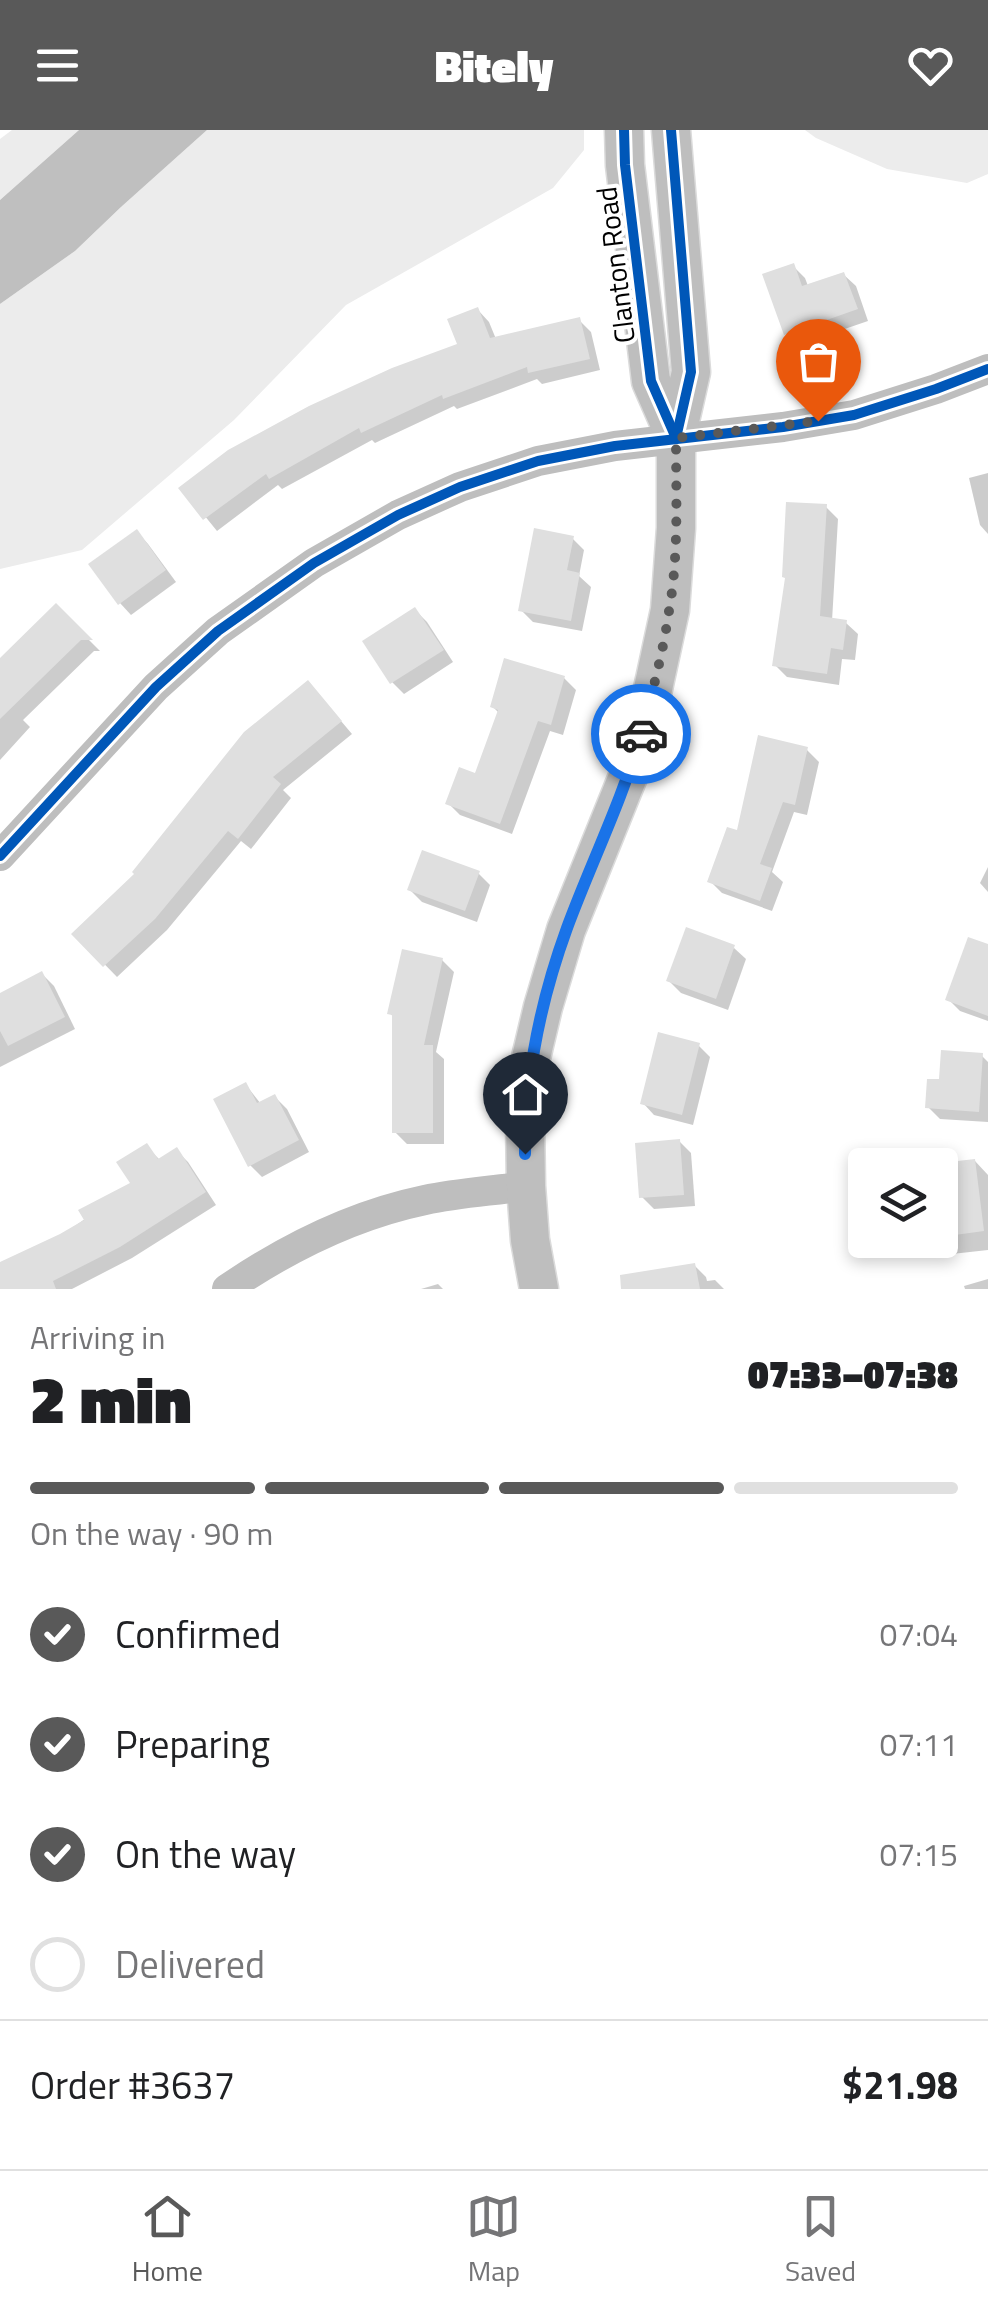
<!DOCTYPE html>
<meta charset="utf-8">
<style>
:root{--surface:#fff;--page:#f2f2f2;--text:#202124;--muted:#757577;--line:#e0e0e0;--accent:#595959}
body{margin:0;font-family:"Titillium Web",sans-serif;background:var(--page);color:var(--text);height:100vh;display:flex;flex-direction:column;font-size:38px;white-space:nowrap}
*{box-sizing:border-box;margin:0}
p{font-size:32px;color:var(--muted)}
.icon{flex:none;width:55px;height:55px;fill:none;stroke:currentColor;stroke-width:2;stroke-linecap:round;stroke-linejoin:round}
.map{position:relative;height:1159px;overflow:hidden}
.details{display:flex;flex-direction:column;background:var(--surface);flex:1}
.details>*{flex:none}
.tools{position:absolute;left:848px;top:1018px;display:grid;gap:20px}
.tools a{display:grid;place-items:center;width:110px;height:110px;border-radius:10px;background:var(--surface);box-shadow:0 5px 15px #0003;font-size:50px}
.pin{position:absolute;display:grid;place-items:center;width:85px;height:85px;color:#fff;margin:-102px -42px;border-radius:50% 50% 50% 0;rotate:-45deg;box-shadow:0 0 10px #0007}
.pin .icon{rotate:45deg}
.courier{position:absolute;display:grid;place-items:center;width:100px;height:100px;margin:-50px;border:8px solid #1a73e8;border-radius:50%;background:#fff;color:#222;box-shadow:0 2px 12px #0007}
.head em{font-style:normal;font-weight:800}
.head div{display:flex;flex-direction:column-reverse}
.head{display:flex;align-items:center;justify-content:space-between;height:170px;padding:0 30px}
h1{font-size:65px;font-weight:800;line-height:75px}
.bar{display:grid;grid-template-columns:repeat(4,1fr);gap:15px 10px;align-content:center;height:120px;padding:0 30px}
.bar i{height:12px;border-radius:8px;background:var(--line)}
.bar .selected{background:var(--accent)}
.bar p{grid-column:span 4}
.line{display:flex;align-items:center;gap:25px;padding:0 30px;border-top:2px solid var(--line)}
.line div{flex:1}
ol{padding:0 30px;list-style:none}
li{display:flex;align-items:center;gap:30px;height:110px}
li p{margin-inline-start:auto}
li .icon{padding:10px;border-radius:50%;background:var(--accent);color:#fff;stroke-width:4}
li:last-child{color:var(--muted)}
li i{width:55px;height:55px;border:5px solid var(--line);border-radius:50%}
header{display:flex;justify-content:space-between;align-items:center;height:130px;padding:0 30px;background:var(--accent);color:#fff;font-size:45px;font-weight:800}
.tabs{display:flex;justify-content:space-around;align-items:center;height:140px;border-top:2px solid var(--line);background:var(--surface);font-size:28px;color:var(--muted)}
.tabs a{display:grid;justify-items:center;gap:5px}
.tabs .selected{color:var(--accent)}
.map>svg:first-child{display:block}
.green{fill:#ececec}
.water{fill:#bfbfbf}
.shadow{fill:#0003}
.building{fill:#dfdfdf}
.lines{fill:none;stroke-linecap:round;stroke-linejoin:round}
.major-casing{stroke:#dbdbdb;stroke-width:41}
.minor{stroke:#bebebe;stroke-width:30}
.major{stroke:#bebebe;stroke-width:38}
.cycleway-casing{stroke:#fff;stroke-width:16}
.cycleway{stroke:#0057b8;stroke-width:10}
.done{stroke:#595959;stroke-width:10;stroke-dasharray:0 18}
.route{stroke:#1a73e8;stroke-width:12}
.labels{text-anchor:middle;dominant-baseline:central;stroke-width:8;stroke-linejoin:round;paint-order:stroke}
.street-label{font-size:28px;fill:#000;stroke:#fff}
</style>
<header><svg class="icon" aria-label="menu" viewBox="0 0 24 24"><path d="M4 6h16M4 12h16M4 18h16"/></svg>Bitely<svg class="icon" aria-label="heart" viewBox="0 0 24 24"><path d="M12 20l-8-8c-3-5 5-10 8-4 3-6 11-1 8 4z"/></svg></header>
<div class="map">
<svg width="988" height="1159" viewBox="0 0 988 1159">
<rect width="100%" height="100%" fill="#fff"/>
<g class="green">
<path d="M 12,0 L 79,0 L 0,70 L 0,9 Z"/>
<path d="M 207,0 L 584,0 L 584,20 L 553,58 L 346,175 L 234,290 L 82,420 L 0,439 L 0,174 L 75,121 L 121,77 Z"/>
<path d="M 805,0 L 988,0 L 988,44 L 967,53 L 887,39 L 816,8 Z"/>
</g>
<path class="water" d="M 79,0 L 207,0 L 121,77 L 75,121 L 0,174 L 0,70 Z"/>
<g class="shadow">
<path d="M 793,136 L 805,148 L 808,156 L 844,145 L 856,156 L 868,191 L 798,215 L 786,204 Z"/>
<path d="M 478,180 L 489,192 L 496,209 L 579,190 L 591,202 L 600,240 L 542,254 L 537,249 L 457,279 L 454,276 L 375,313 L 372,310 L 282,359 L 278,355 L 217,401 L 182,358 L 460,215 Z"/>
<path d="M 988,343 L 988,404 L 980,395 L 969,348 Z"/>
<path d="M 826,377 L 838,389 L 832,491 L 846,493 L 858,504 L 855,530 L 842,529 L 839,555 L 787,547 L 775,535 L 787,449 Z"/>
<path d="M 137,402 L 148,414 L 176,452 L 131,485 L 120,473 Z"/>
<path d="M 572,408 L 584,420 L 579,446 L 591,457 L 582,501 L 533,492 L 521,480 Z"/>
<path d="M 56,477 L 100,521 L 94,521 L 23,590 L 30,597 L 0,630 L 0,538 Z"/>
<path d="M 415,480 L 427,492 L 453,532 L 404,564 L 392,552 Z"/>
<path d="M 564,548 L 576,560 L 563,605 L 550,601 L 512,704 L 460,685 L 448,673 L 476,646 L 499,583 L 493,577 Z"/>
<path d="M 319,565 L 352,604 L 283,660 L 291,668 L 251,719 L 241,711 L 167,800 L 117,847 L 75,804 Z"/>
<path d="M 807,620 L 819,632 L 807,685 L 794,682 L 772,742 L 783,752 L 772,781 L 722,763 L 710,751 L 739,704 Z"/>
<path d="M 988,737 L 988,762 L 980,753 Z"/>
<path d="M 478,743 L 490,755 L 477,792 L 422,772 L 410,760 Z"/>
<path d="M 988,817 L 988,891 L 960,881 L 948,869 Z"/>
<path d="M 734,818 L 746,829 L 728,880 L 681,863 L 669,851 Z"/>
<path d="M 442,830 L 454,842 L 436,922 L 444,929 L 444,1014 L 407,1014 L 395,1002 L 394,888 L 390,883 Z"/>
<path d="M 42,844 L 54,856 L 75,899 L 0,937 L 0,865 Z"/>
<path d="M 698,915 L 710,927 L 693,995 L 654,985 L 643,973 Z"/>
<path d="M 982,926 L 988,932 L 988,992 L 940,989 L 928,977 L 942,952 Z"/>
<path d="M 246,955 L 261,974 L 275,967 L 287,979 L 309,1022 L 262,1047 L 250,1035 Z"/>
<path d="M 679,1011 L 691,1023 L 695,1076 L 654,1079 L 642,1067 Z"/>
<path d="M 146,1016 L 160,1030 L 176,1020 L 188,1032 L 216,1075 L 132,1128 L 72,1159 L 0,1159 L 0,1135 L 61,1106 L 134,1054 Z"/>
<path d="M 975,1031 L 988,1045 L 988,1120 L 934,1126 L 917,1110 L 940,1110 L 940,1035 Z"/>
<path d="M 694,1135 L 706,1147 L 707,1151 L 715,1150 L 724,1159 L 663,1159 Z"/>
<path d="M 988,1149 L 988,1159 L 965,1159 L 964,1156 Z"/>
<path d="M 438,1154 L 443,1159 L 421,1159 Z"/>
</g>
<g class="building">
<path d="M 794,133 L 802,156 L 844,142 L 858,179 L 784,205 L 762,144 Z"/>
<path d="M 478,177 L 490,208 L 580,187 L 590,229 L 528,243 L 527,237 L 443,269 L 442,265 L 361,303 L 359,298 L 269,349 L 266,344 L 203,390 L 178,358 L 228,320 L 309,276 L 392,238 L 457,214 L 447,189 Z"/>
<path d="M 786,372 L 827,374 L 820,486 L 847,490 L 843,520 L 831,518 L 827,544 L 772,536 L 785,448 L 782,447 Z"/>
<path d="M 534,398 L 574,406 L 567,440 L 580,443 L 571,491 L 518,481 Z"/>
<path d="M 137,399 L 166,440 L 118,475 L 88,434 Z"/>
<path d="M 56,473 L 93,510 L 81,510 L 0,589 L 0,528 Z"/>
<path d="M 415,477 L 444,520 L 390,554 L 362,511 Z"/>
<path d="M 504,528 L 565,546 L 551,595 L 538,591 L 500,694 L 445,674 L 459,637 L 475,643 L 498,580 L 490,577 Z"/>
<path d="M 308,550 L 342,591 L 273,647 L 281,654 L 238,709 L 228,701 L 155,789 L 103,837 L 71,804 L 134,744 L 132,742 L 244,602 Z"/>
<path d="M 758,605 L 808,617 L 795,675 L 783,672 L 760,734 L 772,738 L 760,771 L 707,752 L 727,697 L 737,700 Z"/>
<path d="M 422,720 L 480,741 L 465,781 L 407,760 Z"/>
<path d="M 686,797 L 735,815 L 716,869 L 666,851 Z"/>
<path d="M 968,807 L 988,814 L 988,886 L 945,870 Z"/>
<path d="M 402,819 L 443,828 L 424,915 L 433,915 L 433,1003 L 392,1003 L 392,885 L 387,884 Z"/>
<path d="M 42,841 L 65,887 L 8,916 L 0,901 L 0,863 Z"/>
<path d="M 658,902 L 700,913 L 682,985 L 640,974 Z"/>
<path d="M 941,920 L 983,923 L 979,982 L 925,978 L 927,949 L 939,949 Z"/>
<path d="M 246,952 L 257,973 L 275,964 L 299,1010 L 248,1037 L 213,969 Z"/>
<path d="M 680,1009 L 684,1065 L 639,1068 L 635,1013 Z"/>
<path d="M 147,1013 L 158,1029 L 177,1017 L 206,1062 L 120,1117 L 53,1151 L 56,1159 L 0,1159 L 0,1132 L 60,1104 L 84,1090 L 78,1080 L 130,1053 L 116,1032 Z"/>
<path d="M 975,1029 L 984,1101 L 940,1107 L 940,1033 Z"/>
<path d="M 695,1133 L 700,1159 L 621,1159 L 620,1145 Z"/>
</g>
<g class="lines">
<defs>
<g id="major">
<path d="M 624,0 L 625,35 L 651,251 L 676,308"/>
<path d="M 539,1159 L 530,1110 L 526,1056 L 525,990 L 530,932 L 543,877 L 566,800 L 631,639 L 651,568 L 670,480 L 676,398 L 676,308 L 691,242 L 671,0"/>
</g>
</defs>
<use href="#major" class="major-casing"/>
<g class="minor">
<path d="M 0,726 L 156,557 L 218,501 L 314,433 L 398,385 L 460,357 L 538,331 L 615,316 L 783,297 L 854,285 L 936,259 L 988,239"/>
<path d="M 227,1159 C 287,1118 353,1085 425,1070 C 458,1063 492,1061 526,1056"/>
</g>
<use href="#major" class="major"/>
<defs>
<g id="cycleway">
<path d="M 624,0 L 625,35 L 651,251 L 676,308"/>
<path d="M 671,0 L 691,242 L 676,308"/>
<path d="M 0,726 L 156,557 L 218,501 L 314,433 L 398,385 L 460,357 L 538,331 L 615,316 L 783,297 L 854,285 L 936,259 L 988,239"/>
</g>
</defs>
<use href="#cycleway" class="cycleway-casing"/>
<use href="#cycleway" class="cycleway"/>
</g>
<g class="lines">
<path class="done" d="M 641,604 C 652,564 663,523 669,481 C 679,425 676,366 676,308 L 818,291"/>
<path class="route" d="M 525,1024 C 525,945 540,872 567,798 C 591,733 622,671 641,604"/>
</g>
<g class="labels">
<g class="street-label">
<text transform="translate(615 135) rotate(-97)">Clanton Road</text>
</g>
</g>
</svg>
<div class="tools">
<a><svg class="icon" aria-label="layers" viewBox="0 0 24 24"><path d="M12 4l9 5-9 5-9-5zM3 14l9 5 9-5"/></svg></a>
</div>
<div class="pin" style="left:818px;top:291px;background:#ea580c"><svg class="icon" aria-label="bag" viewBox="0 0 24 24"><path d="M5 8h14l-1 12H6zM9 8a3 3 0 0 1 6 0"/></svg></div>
<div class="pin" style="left:525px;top:1024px;background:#1f2937"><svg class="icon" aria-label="home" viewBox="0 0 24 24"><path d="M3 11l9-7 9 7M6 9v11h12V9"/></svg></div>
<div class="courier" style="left:641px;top:604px"><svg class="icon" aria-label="car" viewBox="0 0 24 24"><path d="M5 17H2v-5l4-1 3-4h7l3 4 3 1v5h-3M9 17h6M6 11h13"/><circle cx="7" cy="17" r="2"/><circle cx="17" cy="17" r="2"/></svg></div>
</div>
<section class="details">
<div class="head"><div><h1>2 min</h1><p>Arriving in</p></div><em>07:33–07:38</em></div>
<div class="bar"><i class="selected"></i><i class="selected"></i><i class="selected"></i><i></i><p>On the way · 90 m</p></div>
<ol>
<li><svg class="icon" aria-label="check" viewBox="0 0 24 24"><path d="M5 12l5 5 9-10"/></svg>Confirmed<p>07:04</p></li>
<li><svg class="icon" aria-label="check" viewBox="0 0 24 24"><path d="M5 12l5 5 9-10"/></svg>Preparing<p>07:11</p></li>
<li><svg class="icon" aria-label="check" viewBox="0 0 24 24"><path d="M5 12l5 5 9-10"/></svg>On the way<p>07:15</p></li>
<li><i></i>Delivered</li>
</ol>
<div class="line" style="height:130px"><div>Order #3637</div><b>$21.98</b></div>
</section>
<nav class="tabs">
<a class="selected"><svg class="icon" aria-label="home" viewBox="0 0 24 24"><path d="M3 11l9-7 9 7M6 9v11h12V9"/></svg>Home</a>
<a><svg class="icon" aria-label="map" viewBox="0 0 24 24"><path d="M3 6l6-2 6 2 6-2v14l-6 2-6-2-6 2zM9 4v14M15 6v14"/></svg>Map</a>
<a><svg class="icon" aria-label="saved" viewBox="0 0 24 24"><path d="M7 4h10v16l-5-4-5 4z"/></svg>Saved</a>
</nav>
